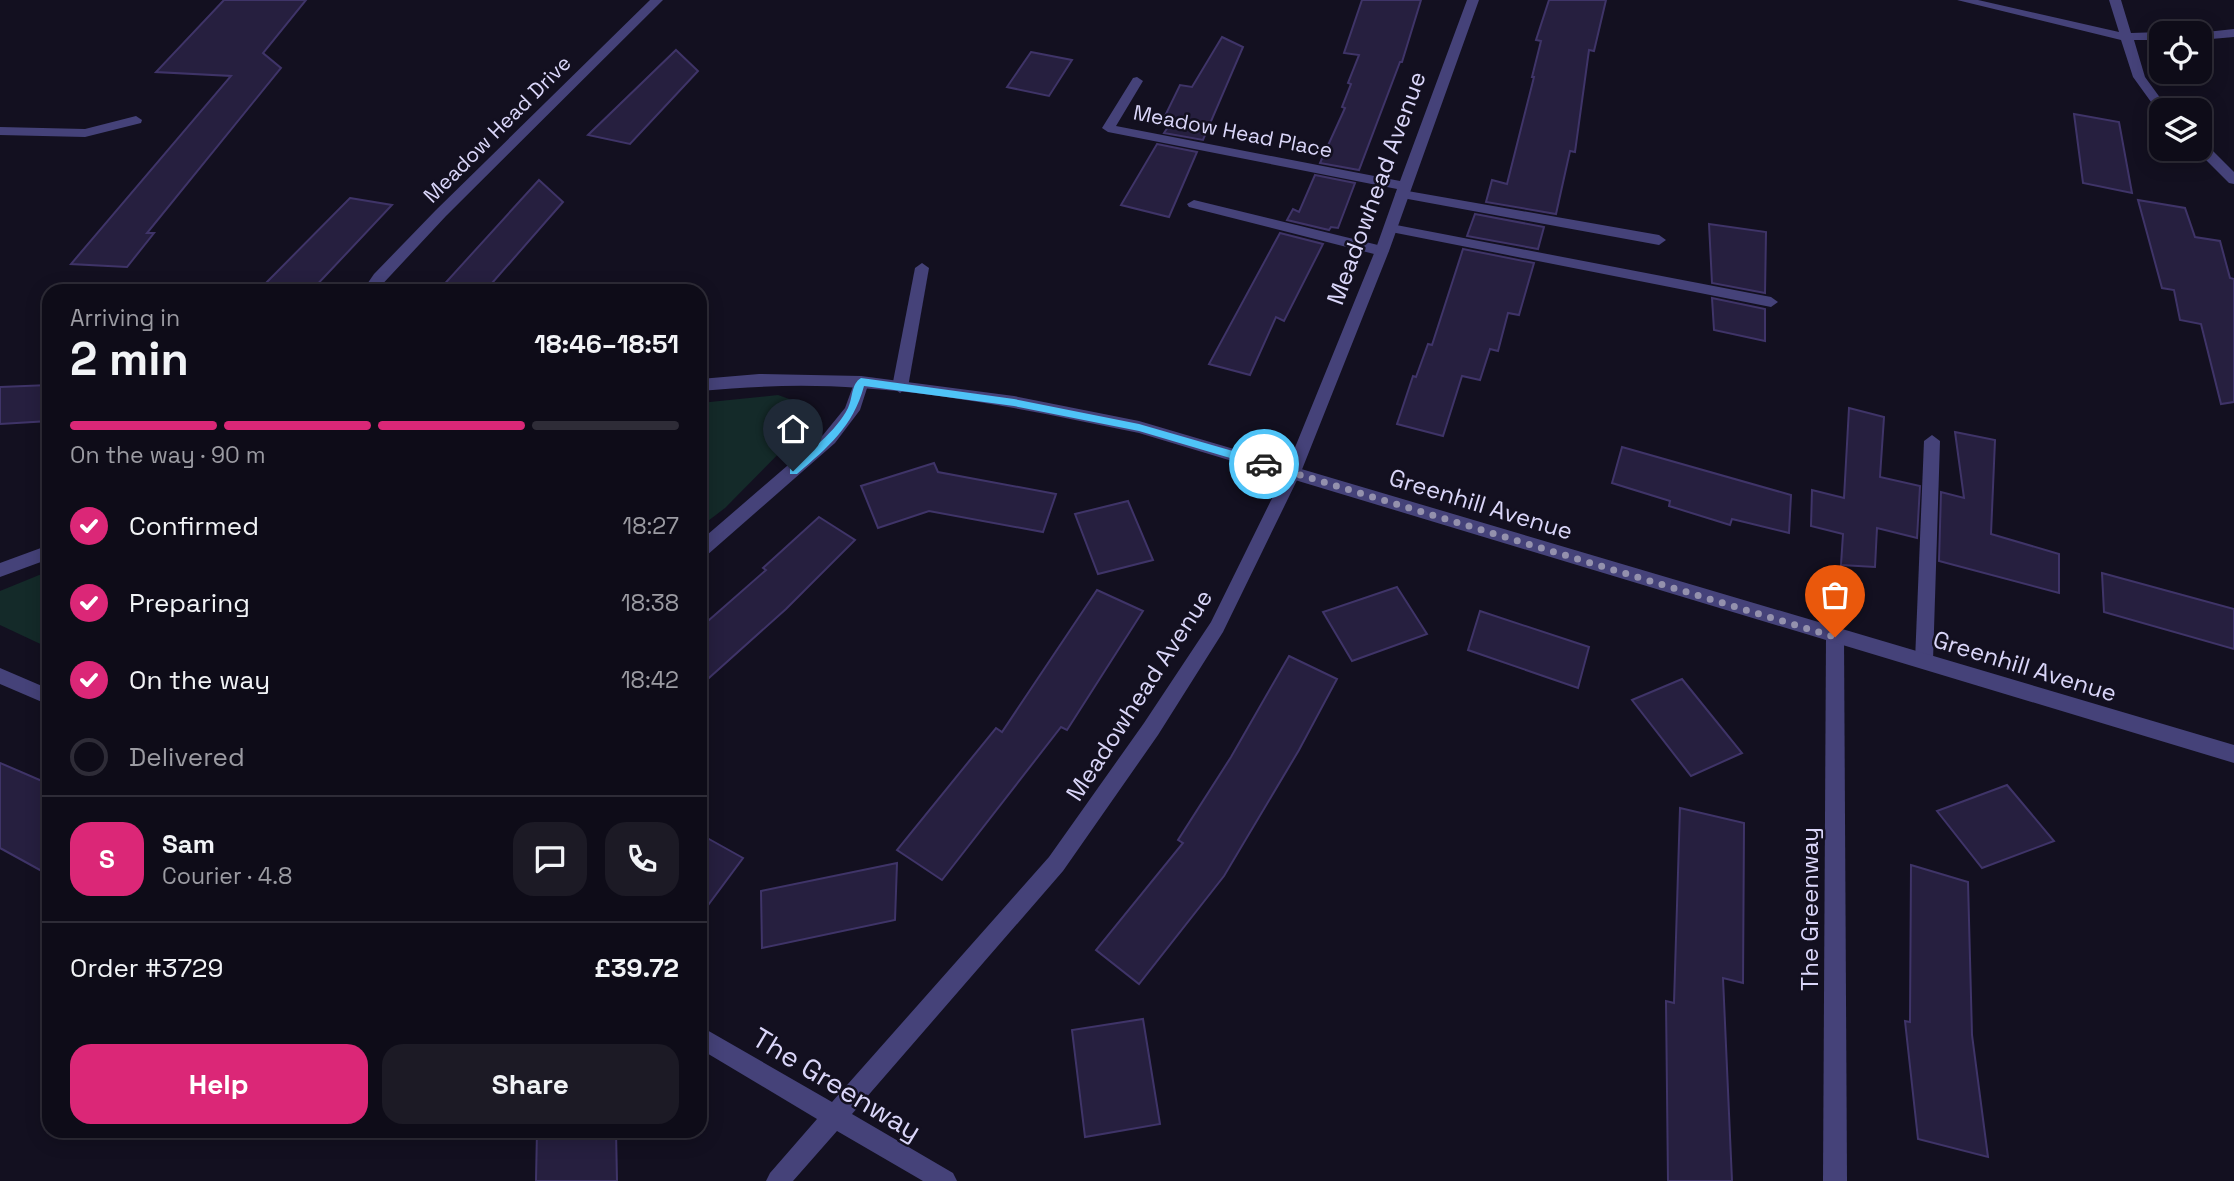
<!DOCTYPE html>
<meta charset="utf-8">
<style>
:root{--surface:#0e0c18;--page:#1c1a25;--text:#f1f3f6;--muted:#9b9ba2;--line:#2e2c37;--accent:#db2777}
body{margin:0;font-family:"Space Grotesk",sans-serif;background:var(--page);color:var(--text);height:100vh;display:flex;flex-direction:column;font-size:26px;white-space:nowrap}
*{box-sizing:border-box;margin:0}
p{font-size:23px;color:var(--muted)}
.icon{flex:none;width:38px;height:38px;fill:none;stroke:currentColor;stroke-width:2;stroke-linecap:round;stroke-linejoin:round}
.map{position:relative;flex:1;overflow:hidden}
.side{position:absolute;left:42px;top:284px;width:665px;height:854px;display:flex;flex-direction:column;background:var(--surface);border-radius:21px;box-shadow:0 4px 18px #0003,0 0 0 2px var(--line)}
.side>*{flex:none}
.controls{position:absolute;left:2149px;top:21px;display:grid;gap:14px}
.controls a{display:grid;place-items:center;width:63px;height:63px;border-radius:14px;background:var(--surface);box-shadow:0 4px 18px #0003,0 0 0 2px var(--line);font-size:35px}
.pin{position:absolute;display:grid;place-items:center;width:60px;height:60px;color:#fff;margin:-72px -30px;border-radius:50% 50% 50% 0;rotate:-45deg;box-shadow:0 0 7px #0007}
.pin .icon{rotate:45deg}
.courier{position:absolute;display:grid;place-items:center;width:70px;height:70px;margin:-35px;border:5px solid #4fc3f7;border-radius:50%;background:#fff;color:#222;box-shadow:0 2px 9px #0007}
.head em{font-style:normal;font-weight:600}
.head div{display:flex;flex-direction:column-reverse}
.head{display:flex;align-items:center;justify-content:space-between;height:119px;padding:0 28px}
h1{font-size:46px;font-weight:600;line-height:52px}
.bar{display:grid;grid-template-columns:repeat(4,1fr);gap:10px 7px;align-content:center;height:84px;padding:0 28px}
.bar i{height:9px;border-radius:5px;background:var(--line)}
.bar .active{background:var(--accent)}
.bar p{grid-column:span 4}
.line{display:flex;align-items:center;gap:18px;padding:0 28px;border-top:2px solid var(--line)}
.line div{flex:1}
.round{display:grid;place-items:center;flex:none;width:74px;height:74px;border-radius:21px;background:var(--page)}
ol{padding:0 28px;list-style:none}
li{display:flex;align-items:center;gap:21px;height:77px}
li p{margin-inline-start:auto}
li .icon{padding:7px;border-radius:50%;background:var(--accent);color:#fff;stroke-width:4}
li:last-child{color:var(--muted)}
li i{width:38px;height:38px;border:4px solid var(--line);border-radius:50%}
.button{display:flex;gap:14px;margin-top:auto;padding:14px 28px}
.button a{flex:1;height:80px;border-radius:21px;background:var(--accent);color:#fff;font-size:28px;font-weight:600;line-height:80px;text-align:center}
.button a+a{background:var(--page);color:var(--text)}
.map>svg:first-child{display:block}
.green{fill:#142a29}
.building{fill:#261f3f;stroke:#3f3468;stroke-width:2}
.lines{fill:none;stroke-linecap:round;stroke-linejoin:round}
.service{fill:#454279;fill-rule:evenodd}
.minor{fill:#454279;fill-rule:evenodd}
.tertiary{fill:#454279;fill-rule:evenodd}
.route{fill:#4fc3f7}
.done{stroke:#9491ad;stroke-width:7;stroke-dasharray:0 12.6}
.labels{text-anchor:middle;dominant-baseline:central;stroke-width:5;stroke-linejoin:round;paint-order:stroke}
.far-street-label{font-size:21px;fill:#dad6f9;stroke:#131020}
.street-label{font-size:24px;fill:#dad6f9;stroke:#131020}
.near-street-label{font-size:28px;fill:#dad6f9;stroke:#131020}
</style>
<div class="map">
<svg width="2234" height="1181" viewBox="0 0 2234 1181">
<rect width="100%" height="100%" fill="#131020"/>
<g class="green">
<path d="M 778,395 L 803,404 L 801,431 L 725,508 L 700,527 L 700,403 Z"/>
<path d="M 49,571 L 49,648 L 0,625 L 0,591 Z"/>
</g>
<g class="building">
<path d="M 224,0 L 306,0 L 263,53 L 281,68 L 147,233 L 154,233 L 127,267 L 71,264 L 231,76 L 156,72 Z"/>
<path d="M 1362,0 L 1421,0 L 1402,62 L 1400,62 L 1359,170 L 1320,163 L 1345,108 L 1342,107 L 1351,84 L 1348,83 L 1359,55 L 1344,53 Z"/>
<path d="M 1549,0 L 1606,0 L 1594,51 L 1589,50 L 1575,152 L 1570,151 L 1556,214 L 1486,202 L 1492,180 L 1507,184 L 1534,77 L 1532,77 L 1541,41 L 1536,40 Z"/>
<path d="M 1222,37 L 1243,47 L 1203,140 L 1164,133 L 1170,124 L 1162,122 L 1180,85 L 1192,87 Z"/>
<path d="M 676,50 L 698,71 L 630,144 L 588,135 Z"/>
<path d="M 1031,52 L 1072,60 L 1049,96 L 1007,87 Z"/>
<path d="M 2074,114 L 2119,122 L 2132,193 L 2083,183 Z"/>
<path d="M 1157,144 L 1197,152 L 1169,217 L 1121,205 Z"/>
<path d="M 1315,175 L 1355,183 L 1338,228 L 1331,227 L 1329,230 L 1287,220 L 1293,209 L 1299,212 Z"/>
<path d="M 539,180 L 563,202 L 486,290 L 439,290 Z"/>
<path d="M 350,198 L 392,205 L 312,290 L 259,290 Z"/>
<path d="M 2138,200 L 2185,208 L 2195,237 L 2220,241 L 2230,278 L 2234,279 L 2234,402 L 2221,404 L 2201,324 L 2180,320 L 2174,290 L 2162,288 Z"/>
<path d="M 1475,214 L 1544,227 L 1538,249 L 1467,236 Z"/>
<path d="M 1709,224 L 1766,232 L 1765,293 L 1712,283 Z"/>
<path d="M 1280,233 L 1323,244 L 1284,321 L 1276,317 L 1250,375 L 1209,364 Z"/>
<path d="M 1463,249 L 1534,263 L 1519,315 L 1508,313 L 1498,351 L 1490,349 L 1480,380 L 1462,376 L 1443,436 L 1397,424 L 1413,376 L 1416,377 L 1428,344 L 1432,345 Z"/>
<path d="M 1712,298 L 1765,309 L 1765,341 L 1714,330 Z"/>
<path d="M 49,385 L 49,421 L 0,424 L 0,387 Z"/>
<path d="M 1849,408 L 1884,417 L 1880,477 L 1920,486 L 1917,538 L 1877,528 L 1875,567 L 1841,565 L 1843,534 L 1811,526 L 1812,490 L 1844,498 Z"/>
<path d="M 1955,432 L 1995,440 L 1991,534 L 2059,554 L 2059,593 L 1939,561 L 1941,492 L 1964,498 Z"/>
<path d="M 1622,447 L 1791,495 L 1789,533 L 1732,519 L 1730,525 L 1669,506 L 1670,501 L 1612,483 Z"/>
<path d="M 934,463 L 938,472 L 1056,494 L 1043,532 L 929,511 L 878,528 L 861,486 Z"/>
<path d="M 1128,501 L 1153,560 L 1098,574 L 1075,514 Z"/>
<path d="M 819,517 L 855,540 L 786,609 L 700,686 L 700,628 L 766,570 L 763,568 Z"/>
<path d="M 2102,573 L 2234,609 L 2234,649 L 2104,612 Z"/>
<path d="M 1397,587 L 1427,634 L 1352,661 L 1323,612 Z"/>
<path d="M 1097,590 L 1143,611 L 1067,730 L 1061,727 L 942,880 L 897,850 L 996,728 L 1002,732 Z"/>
<path d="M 1480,611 L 1589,647 L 1578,688 L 1468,650 Z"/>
<path d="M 1289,656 L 1337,679 L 1299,750 L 1224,876 L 1139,984 L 1096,950 L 1183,843 L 1178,840 L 1231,757 Z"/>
<path d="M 1682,679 L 1742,753 L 1691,776 L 1632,700 Z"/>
<path d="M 0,763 L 49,784 L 49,875 L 0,848 Z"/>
<path d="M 2007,785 L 2054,841 L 1982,868 L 1937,811 Z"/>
<path d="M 1680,808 L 1744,823 L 1743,983 L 1723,978 L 1732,1181 L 1668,1181 L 1666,1001 L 1674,1003 Z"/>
<path d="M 700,834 L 743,858 L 700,916 Z"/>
<path d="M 897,863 L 895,920 L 762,948 L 761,891 Z"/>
<path d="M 1911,865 L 1968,882 L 1972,1035 L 1988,1157 L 1918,1139 L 1905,1021 L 1910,1022 Z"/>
<path d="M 1143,1019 L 1160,1124 L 1085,1137 L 1072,1030 Z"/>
<path d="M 537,1130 L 616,1130 L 617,1181 L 536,1181 Z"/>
</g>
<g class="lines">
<g class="service">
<path d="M 1402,190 L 1659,235 L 1666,240 L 1659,245 L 1397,197 L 1395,194 Z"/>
<path d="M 1194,200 L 1382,246 L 1389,251 L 1382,256 L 1189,207 L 1187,204 Z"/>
<path d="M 1391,224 L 1771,297 L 1778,302 L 1771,307 L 1386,231 L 1384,228 Z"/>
<path d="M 922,263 L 929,268 L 908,387 L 900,393 L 892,387 L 915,268 Z"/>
<path d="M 1932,435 L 1940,441 L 1933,661 L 1930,666 L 1924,669 L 1918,666 L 1915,661 L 1924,441 Z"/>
</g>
<g class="minor">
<path d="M 650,0 L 663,0 L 446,216 L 377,290 L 363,290 L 374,274 L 436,210 Z"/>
<path d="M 1467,0 L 1479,0 L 1389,251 L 1301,472 L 1223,632 L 1158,735 L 1063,871 L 852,1114 L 953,1173 L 957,1181 L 923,1181 L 837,1131 L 793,1181 L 766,1181 L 770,1173 L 817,1119 L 700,1049 L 700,1026 L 832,1102 L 1049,857 L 1144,723 L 1211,622 L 1285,472 L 1375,251 L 1397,189 L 1108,132 L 1102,128 L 1133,78 L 1137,77 L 1143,81 L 1116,126 L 1400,181 Z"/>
<path d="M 1957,0 L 1978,0 L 2119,32 L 2109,0 L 2121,0 L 2131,33 L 2161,32 L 2164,33 L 2161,33 L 2161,40 L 2134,40 L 2145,77 L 2169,110 L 2159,113 L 2133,77 L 2121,40 Z"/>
<path d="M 2234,29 L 2234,37 L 2200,40 L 2200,33 L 2197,33 Z"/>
<path d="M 136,116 L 142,120 L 141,123 L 85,137 L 0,135 L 0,127 L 85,129 Z"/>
<path d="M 2200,142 L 2205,143 L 2234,172 L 2234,184 L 2229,183 L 2195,149 L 2200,149 Z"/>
<path d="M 861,376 L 869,382 L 860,410 L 835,443 L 706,556 L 700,558 L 700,541 L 823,435 L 845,408 L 856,378 Z"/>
<path d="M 1835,629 L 1841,632 L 1844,637 L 1847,1181 L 1823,1181 L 1826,637 L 1829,632 Z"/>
<path d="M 0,668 L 49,689 L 49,705 L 0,684 Z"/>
</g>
<g class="tertiary">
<path d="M 759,374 L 861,376 L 1014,396 L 1139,421 L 2234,745 L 2234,763 L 1139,433 C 1047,414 954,394 860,388 C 807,384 753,386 700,391 L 700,379 Z"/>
<path d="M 49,545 L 49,559 L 0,577 L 0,563 Z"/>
</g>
</g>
<path class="route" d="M 861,378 L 1014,399 L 1139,424 L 1264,460 L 1270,464 L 1264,468 L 1139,431 L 1014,406 L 864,386 C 853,427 828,447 797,474 L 790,474 L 790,468 C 809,451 836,432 848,408 C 853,398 851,384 861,378 Z"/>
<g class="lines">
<path class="done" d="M 1264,464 L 1835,637"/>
</g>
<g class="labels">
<g class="far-street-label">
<text transform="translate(497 129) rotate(-45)">Meadow Head Drive</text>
<text transform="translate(1233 131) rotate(11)">Meadow Head Place</text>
</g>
<g class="street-label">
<text transform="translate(1376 188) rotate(-70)">Meadowhead Avenue</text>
<text transform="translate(1481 504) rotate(17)">Greenhill Avenue</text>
<text transform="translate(2025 666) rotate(17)">Greenhill Avenue</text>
<text transform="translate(1139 695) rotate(-57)">Meadowhead Avenue</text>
<text transform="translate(1809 909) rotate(-90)">The Greenway</text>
</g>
<g class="near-street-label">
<text transform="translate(837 1084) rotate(31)">The Greenway</text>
</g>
</g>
</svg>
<div class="controls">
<a><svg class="icon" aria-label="locate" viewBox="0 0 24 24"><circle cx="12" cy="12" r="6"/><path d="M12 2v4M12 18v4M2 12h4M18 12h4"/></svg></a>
<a><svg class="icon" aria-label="layers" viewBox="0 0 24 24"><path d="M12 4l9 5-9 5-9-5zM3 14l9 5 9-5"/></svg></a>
</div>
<div class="pin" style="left:1835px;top:637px;background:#ea580c"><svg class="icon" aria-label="bag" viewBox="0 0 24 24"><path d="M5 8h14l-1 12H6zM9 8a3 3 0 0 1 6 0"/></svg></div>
<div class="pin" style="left:793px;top:471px;background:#1f2937"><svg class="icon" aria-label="home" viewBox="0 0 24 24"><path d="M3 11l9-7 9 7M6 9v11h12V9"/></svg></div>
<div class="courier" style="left:1264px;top:464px"><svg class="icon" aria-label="car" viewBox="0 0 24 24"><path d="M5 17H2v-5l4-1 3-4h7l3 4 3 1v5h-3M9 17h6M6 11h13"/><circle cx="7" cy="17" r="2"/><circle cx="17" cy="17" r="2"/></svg></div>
<section class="side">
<div class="head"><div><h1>2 min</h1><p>Arriving in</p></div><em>18:46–18:51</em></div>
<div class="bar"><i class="active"></i><i class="active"></i><i class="active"></i><i></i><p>On the way · 90 m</p></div>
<ol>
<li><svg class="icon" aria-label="check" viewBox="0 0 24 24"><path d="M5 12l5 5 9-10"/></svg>Confirmed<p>18:27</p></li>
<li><svg class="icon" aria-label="check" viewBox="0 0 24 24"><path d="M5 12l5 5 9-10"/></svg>Preparing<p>18:38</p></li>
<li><svg class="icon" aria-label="check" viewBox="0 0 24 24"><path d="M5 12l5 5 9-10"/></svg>On the way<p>18:42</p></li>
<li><i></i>Delivered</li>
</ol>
<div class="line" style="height:126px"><b class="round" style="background:var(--accent);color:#fff">S</b><div><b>Sam</b><p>Courier · 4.8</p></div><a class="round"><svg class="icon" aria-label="chat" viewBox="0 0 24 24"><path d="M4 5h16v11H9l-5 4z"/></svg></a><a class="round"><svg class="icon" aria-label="phone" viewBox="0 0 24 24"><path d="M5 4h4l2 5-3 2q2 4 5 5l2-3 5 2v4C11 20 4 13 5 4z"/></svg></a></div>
<div class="line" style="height:91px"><div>Order #3729</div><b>£39.72</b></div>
<div class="button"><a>Help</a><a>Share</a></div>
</section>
</div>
